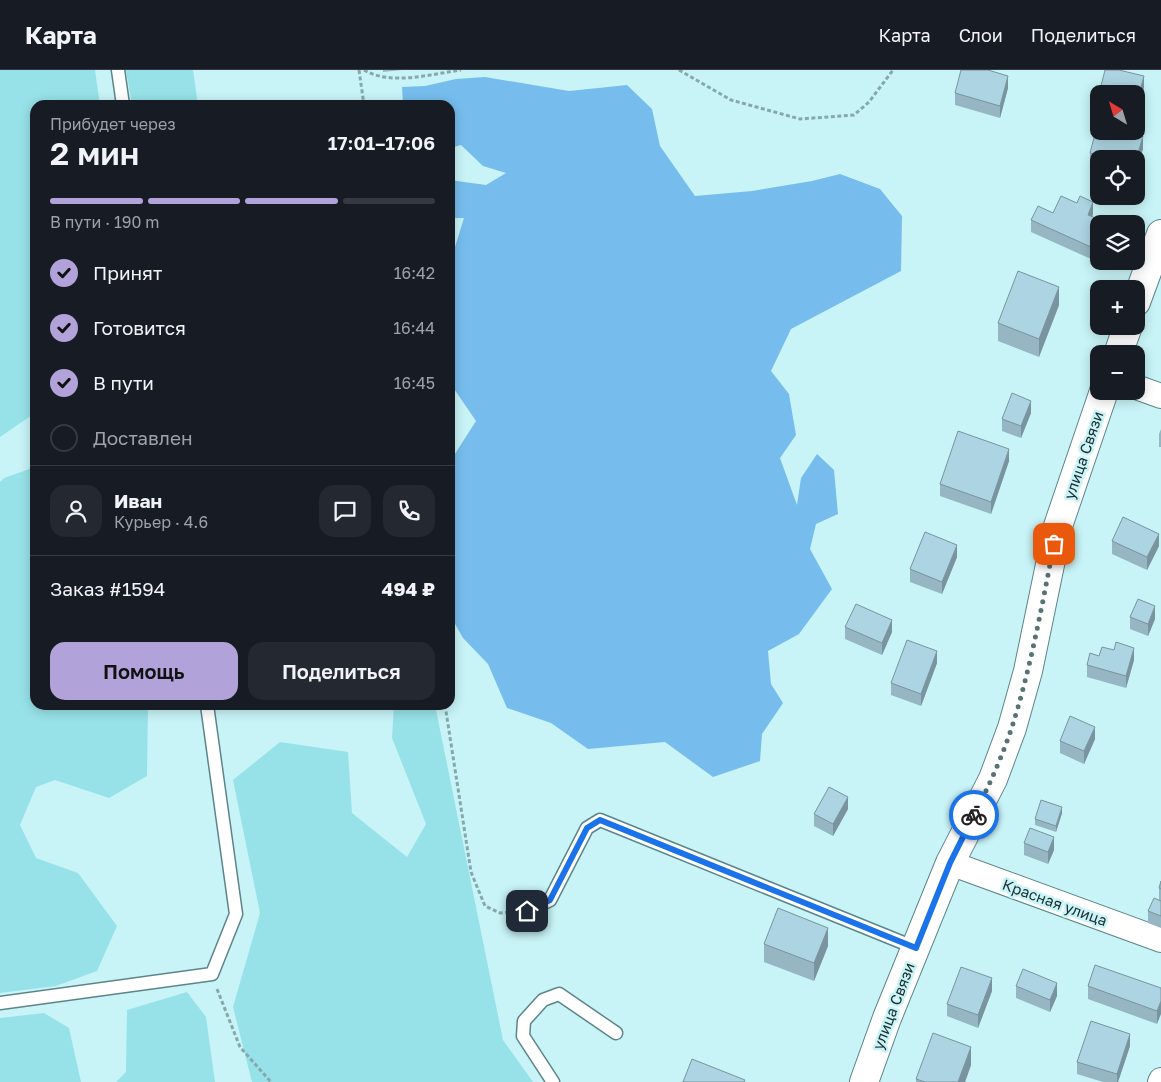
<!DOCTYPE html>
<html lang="ru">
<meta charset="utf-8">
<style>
:root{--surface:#171b24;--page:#242831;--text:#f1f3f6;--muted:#9ea1a6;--line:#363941;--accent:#b2a2da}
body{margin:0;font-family:"Golos Text",sans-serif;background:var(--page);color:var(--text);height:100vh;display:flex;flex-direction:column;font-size:19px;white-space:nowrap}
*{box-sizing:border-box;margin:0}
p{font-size:16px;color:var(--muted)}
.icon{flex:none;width:28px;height:28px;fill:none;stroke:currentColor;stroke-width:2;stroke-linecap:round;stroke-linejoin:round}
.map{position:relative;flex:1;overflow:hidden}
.sheet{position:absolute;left:30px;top:30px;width:425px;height:610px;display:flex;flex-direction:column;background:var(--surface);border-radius:15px;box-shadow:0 2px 12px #0003}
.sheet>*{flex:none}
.needle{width:32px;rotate:322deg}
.controls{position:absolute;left:1090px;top:15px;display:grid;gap:10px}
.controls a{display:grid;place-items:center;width:55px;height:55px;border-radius:10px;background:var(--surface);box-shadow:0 2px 12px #0003;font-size:25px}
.pin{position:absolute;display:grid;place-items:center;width:42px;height:42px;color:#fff;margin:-21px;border-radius:10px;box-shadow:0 2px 8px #0006}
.courier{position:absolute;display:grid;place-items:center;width:50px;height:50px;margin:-25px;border:4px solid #1a73e8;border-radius:50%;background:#fff;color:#222;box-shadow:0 1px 6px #0007}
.headline em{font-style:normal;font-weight:600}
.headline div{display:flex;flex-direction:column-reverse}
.headline{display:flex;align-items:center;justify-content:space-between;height:85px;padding:0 20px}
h1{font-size:32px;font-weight:600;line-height:38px}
.bar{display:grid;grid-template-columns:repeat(4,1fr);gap:8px 5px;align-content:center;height:60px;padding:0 20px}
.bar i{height:6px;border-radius:4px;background:var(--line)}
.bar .active{background:var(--accent)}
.bar p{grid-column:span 4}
.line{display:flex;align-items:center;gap:12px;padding:0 20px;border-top:1px solid var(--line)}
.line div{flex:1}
.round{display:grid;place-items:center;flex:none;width:52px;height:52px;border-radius:15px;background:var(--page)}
ol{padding:0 20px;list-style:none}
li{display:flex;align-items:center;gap:15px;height:55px}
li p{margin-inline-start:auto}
li .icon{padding:5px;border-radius:50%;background:var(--accent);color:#111;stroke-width:4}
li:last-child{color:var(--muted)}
li i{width:28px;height:28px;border:2px solid var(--line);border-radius:50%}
.button{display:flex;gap:10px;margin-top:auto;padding:10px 20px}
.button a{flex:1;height:58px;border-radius:15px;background:var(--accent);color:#111;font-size:20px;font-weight:600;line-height:58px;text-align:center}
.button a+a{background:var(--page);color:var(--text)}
header{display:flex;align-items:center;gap:30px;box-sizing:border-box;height:70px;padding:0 25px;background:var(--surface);border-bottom:1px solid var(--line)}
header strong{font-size:24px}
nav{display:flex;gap:28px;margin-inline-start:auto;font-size:18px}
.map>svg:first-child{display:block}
.green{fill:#97e2e8}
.water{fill:#76bded}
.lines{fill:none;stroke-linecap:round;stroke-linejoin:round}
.service-casing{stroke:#5d8589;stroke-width:15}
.minor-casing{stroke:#5d8589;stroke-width:26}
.secondary-casing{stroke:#5d8589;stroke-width:30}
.path{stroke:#86a8ab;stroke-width:3;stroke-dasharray:4 2.5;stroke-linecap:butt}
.service{stroke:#fff;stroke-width:12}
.minor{stroke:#fff;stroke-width:24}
.secondary{stroke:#fff;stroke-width:28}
.wall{fill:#95b6c2}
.shaded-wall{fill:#79949e}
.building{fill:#add4e2;stroke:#79949e}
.done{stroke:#587375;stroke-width:5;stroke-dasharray:0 9}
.route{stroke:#1a73e8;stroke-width:6}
.labels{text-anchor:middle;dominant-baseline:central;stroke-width:5;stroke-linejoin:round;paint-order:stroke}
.street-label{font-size:15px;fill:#1c2d2f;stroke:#c8f4f7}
</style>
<header>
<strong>Карта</strong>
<nav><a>Карта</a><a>Слои</a><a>Поделиться</a></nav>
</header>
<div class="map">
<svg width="1161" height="1012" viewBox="0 0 1161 1012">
<rect width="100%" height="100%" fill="#c8f4f7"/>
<g class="green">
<path d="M 0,0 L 95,0 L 100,35 L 35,35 L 35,343 L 0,367 Z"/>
<path d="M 126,0 L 193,0 L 198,35 L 132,35 Z"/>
<path d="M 35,397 L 35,635 L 148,635 L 147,706 L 109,728 L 55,710 L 36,717 L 20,755 L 36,788 L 78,803 L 117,856 L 97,901 L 56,916 L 0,923 L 0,412 L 4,408 Z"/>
<path d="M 394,635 L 435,635 L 503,970 L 533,1012 L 252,1012 L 233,937 L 260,843 L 233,710 L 280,672 L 348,682 L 352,743 L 407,787 L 426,754 L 392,668 Z"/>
<path d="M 187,922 L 206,947 L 215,1012 L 116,1012 L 126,1002 L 127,940 Z"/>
<path d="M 44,943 L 69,958 L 81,1012 L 0,1012 L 0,948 Z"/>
</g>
<path class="water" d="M 485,7 L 569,21 L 627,15 L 652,39 L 660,76 L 695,126 L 752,121 L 812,111 L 840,104 L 880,119 L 902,146 L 901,201 L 791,259 L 771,301 L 789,324 L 796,365 L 780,388 L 797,435 L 801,408 L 817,384 L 834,400 L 838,444 L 816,454 L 810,479 L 832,519 L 799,564 L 768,581 L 771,614 L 783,633 L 762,664 L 760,691 L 713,707 L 665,672 L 588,679 L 551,653 L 507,638 L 488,594 L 463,568 L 450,545 L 451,390 L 476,351 L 450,313 L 450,193 L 464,148 L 450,148 L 450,110 L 486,115 L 506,103 L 483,96 L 461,75 L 450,78 L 450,35 L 403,35 L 402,17 L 425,16 L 456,9 Z"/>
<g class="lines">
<defs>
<g id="service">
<path d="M 118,0 L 123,35"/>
<path d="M 527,841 L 550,830 L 587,758 L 600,750 L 916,878"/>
<path d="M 0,933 L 212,904 L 236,844 L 207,635"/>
<path d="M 553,1012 L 523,966 L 524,951 L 543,930 L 559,924 L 616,963"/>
</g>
<g id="minor">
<path d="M 1136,317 L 1161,326"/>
<path d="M 950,793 L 1161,870"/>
<path d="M 1160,1012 L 1161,1010"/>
</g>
<g id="secondary">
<path d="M 1136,232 L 1161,164"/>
<path d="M 1118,284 L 1128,256"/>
<path d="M 864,1012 L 887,948 L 950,793 L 993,709 L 1012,658 L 1028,601 L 1058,456 L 1104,321"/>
</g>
</defs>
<use href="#service" class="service-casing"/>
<use href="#minor" class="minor-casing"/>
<use href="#secondary" class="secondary-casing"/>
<g class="path">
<path d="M 359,0 L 364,35"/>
<path d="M 364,0 C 391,16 431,4 461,0"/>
<path d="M 679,0 L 731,30 L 800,49 L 854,45 L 869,32 L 893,0"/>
<path d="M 445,635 L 471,802 L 485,836 L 500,843 L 512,842"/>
<path d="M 217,919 L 240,977 L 271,1012"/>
</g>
<use href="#service" class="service"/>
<use href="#minor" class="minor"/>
<use href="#secondary" class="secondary"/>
</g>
<g class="wall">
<path d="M 383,0 L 402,0 L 383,2 Z"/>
<path d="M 1008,18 L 1000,48 L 955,35 L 955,23 Z"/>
<path d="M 1143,79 L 1136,89 L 1099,89 L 1099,98 L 1090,95 L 1090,83 Z"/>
<path d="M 1053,143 L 1093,144 L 1092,147 L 1103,154 L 1099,154 L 1099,172 L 1091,189 L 1031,162 L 1031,150 Z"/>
<path d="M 1059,235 L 1039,287 L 998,271 L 998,253 Z"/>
<path d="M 1031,343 L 1021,368 L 1002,361 L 1002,349 Z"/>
<path d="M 1161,359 L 1161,377 L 1159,377 L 1159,364 Z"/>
<path d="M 1009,391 L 991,444 L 940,426 L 940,414 Z"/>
<path d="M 1112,471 L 1159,476 L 1147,500 L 1112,484 Z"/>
<path d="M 957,487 L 942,524 L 910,512 L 910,499 Z"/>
<path d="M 1130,547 L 1155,549 L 1148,566 L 1130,559 Z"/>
<path d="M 845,557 L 892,562 L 882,585 L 845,569 Z"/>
<path d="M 1099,586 L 1134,590 L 1126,618 L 1087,607 L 1087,595 Z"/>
<path d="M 937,593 L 921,636 L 891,625 L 891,613 Z"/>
<path d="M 1095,669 L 1084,694 L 1060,683 L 1060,671 Z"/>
<path d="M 848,739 L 833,766 L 814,756 L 814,744 Z"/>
<path d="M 1062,743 L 1056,762 L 1035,755 L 1035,749 Z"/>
<path d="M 1024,773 L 1054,780 L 1048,794 L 1024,785 Z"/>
<path d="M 1161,811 L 1161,858 L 1148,853 L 1148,841 L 1159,830 L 1159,818 Z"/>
<path d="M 764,874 L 828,876 L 814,911 L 764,892 Z"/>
<path d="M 1016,916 L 1057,926 L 1050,942 L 1016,928 Z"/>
<path d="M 1088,916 L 1161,918 L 1157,954 L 1088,929 Z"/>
<path d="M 992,921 L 978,958 L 947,946 L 947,934 Z"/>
<path d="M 1130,976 L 1118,1012 L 1103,1012 L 1077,1004 L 1077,992 Z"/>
<path d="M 971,995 L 965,1012 L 916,1012 L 916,1009 Z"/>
</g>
<g class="shaded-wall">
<path d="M 1008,6 L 1008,18 L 1000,48 L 1000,36 Z"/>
<path d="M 1144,6 L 1144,18 L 1136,48 L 1136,36 Z"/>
<path d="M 1143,66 L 1143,79 L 1136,102 L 1136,90 Z"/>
<path d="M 1093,132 L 1093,144 L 1088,157 L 1088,145 Z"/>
<path d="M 1099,160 L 1099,172 L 1091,189 L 1091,177 Z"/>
<path d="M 1059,217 L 1059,235 L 1039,287 L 1039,269 Z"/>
<path d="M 1031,331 L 1031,343 L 1021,368 L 1021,356 Z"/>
<path d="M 1009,379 L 1009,391 L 991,444 L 991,432 Z"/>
<path d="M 1159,464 L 1159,476 L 1147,500 L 1147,487 Z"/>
<path d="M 957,475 L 957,487 L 942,524 L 942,512 Z"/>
<path d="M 1155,536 L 1155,549 L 1148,566 L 1148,554 Z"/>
<path d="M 892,550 L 892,562 L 882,585 L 882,573 Z"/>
<path d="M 1134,578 L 1134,590 L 1126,618 L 1126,606 Z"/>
<path d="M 937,581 L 937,593 L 921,636 L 921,624 Z"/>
<path d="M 1095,657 L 1095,669 L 1084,694 L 1084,681 Z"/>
<path d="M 848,727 L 848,739 L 833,766 L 833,754 Z"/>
<path d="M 1062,737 L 1062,743 L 1056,762 L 1056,756 Z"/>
<path d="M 1054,767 L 1054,780 L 1048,794 L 1048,782 Z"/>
<path d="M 828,858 L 828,876 L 814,911 L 814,893 Z"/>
<path d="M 992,908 L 992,921 L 978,958 L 978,945 Z"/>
<path d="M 1057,913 L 1057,926 L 1050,942 L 1050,930 Z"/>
<path d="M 1161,931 L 1161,944 L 1157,954 L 1157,941 Z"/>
<path d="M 1130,964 L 1130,976 L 1118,1012 L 1117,1012 L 1117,1004 Z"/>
<path d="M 971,977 L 971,995 L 965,1012 L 958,1012 Z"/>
</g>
<g class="building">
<path d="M 961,0 L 988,0 L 1008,6 L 1000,36 L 955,23 Z"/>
<path d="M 1105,0 L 1119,0 L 1144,6 L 1136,36 L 1136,24 L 1099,24 Z"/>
<path d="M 1098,53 L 1099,61 L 1125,61 L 1143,66 L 1136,90 L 1136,89 L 1110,89 L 1090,83 Z"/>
<path d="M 1061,126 L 1077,133 L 1080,126 L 1093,132 L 1088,145 L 1103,151 L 1102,154 L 1099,154 L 1099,160 L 1091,177 L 1031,150 L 1038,136 L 1053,143 Z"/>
<path d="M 1018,201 L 1059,217 L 1039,269 L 998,253 Z"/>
<path d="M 1012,323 L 1031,331 L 1021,356 L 1002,349 Z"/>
<path d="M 958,361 L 1009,379 L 991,432 L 940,414 Z"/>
<path d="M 1123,447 L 1159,464 L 1147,487 L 1112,471 Z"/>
<path d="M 925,462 L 957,475 L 942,512 L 910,499 Z"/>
<path d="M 1138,529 L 1155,536 L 1148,554 L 1130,547 Z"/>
<path d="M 856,534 L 892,550 L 882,573 L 845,557 Z"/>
<path d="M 907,570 L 937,581 L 921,624 L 891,613 Z"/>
<path d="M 1116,572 L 1134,578 L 1126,606 L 1087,595 L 1090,583 L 1099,586 L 1102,577 L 1114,580 Z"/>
<path d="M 1070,646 L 1095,657 L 1084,681 L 1060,671 Z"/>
<path d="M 829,717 L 848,727 L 833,754 L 814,744 Z"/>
<path d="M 1041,730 L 1062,737 L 1056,756 L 1035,749 Z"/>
<path d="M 1030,758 L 1054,767 L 1048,782 L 1024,773 Z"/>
<path d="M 1161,811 L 1161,819 L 1159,818 Z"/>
<path d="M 1154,828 L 1161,831 L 1161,846 L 1148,841 Z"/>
<path d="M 778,838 L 828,858 L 814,893 L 764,874 Z"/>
<path d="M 1095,895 L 1161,918 L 1161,931 L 1157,941 L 1088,916 Z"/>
<path d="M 961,897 L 992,908 L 978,945 L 947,934 Z"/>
<path d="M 1023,899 L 1057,913 L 1050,930 L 1016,916 Z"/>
<path d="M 1091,951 L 1130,964 L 1117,1004 L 1077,992 Z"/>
<path d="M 933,963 L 971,977 L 958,1012 L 925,1012 L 916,1009 Z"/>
<path d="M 692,989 L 745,1010 L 744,1012 L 683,1012 Z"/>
</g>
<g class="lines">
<path class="done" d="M 974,745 C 989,716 1002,687 1012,657 C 1031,597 1042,535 1054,474"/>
<path class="route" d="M 527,841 L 550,830 L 587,758 L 600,750 L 916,878 L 950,793 L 974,745"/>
</g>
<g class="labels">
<g class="street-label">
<text transform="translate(1083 385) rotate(-71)">улица Связи</text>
<text transform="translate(1055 832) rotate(20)">Красная улица</text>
<text transform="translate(893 936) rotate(-69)">улица Связи</text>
</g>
</g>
</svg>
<div class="controls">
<a><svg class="needle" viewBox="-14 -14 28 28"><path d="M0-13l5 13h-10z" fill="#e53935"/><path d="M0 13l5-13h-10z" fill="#9ea1a6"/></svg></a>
<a><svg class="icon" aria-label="locate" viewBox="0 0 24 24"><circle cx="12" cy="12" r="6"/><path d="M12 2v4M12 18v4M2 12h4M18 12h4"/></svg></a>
<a><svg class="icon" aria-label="layers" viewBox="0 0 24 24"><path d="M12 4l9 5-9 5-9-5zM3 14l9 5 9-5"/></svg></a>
<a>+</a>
<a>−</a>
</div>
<div class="pin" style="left:1054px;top:474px;background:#ea580c"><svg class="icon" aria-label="bag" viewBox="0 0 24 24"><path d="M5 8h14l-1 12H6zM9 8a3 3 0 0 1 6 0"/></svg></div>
<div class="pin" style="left:527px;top:841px;background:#1f2937"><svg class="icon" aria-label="home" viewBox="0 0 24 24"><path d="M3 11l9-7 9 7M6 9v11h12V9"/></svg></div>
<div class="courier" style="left:974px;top:745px"><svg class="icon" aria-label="bike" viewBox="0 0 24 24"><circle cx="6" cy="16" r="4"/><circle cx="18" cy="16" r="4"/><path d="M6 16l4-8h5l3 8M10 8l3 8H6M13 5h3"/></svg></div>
<section class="sheet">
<div class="headline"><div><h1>2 мин</h1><p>Прибудет через</p></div><em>17:01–17:06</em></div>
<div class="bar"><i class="active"></i><i class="active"></i><i class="active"></i><i></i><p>В пути · 190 m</p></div>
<ol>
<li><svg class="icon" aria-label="check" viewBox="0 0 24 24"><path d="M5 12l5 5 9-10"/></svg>Принят<p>16:42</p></li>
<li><svg class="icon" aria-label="check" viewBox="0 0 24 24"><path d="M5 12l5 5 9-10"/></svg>Готовится<p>16:44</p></li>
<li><svg class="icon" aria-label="check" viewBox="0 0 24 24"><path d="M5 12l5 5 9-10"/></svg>В пути<p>16:45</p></li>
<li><i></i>Доставлен</li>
</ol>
<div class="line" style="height:90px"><a class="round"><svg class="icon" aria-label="person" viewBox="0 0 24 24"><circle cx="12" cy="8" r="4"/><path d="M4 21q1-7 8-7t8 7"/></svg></a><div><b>Иван</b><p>Курьер · 4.6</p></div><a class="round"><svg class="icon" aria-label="chat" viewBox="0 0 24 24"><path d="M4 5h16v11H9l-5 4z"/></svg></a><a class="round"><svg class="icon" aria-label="phone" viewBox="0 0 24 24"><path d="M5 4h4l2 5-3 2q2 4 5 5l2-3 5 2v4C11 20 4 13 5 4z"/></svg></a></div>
<div class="line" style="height:65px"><div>Заказ #1594</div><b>494 ₽</b></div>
<div class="button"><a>Помощь</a><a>Поделиться</a></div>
</section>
</div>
